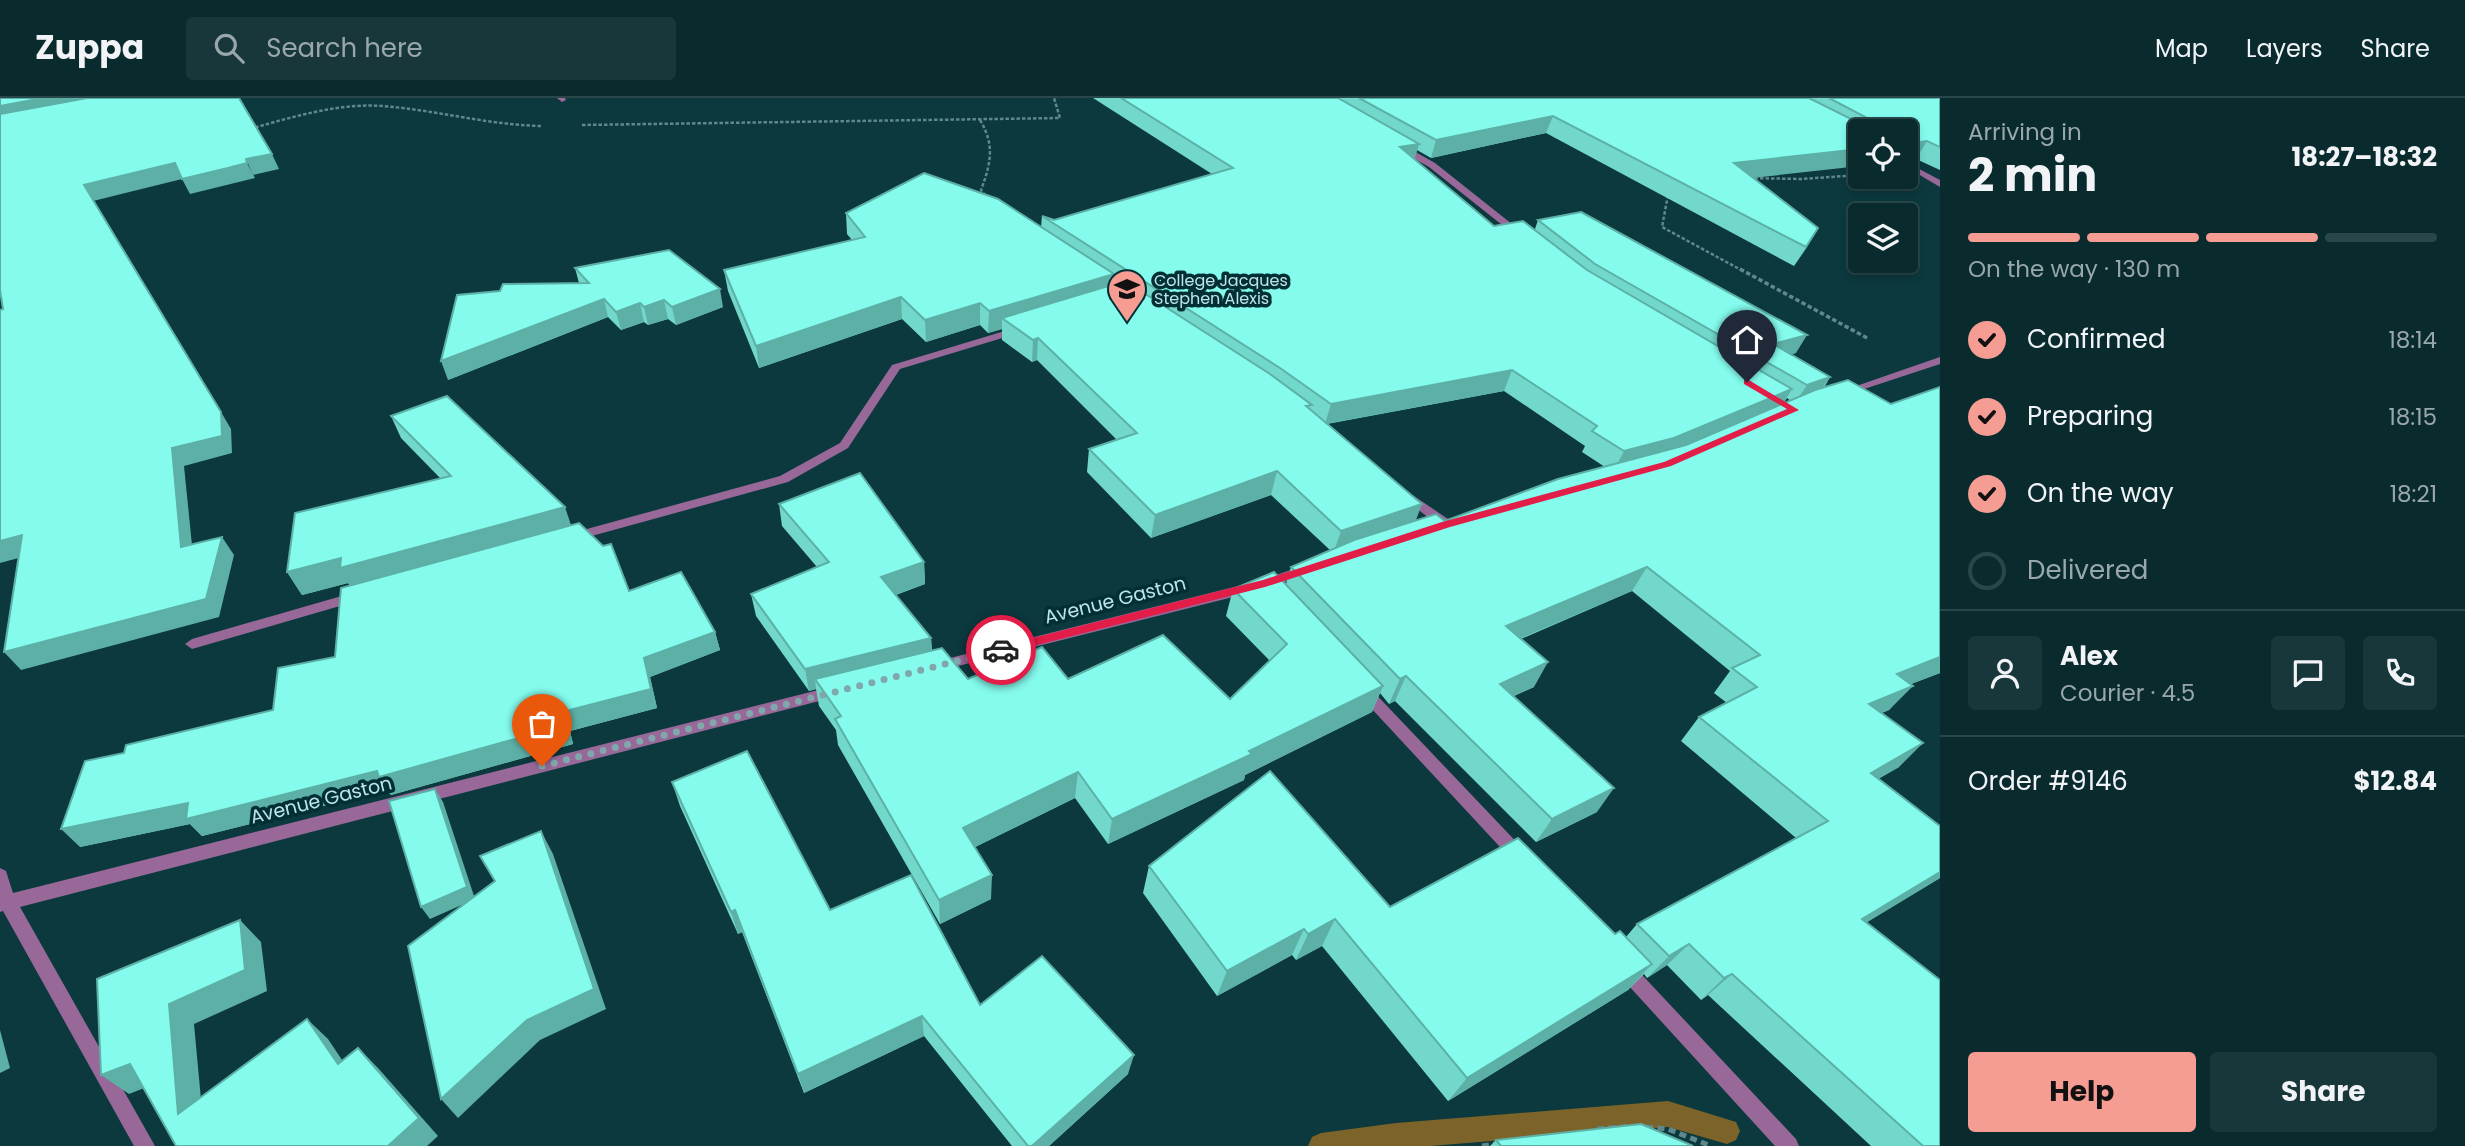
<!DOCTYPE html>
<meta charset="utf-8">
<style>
:root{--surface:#092b2e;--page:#17373a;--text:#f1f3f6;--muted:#99a7aa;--line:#29474a;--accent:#f59c93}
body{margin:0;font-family:Poppins,sans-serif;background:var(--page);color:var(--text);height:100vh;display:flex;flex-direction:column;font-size:26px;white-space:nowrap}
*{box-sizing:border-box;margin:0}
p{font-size:23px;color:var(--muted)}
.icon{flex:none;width:38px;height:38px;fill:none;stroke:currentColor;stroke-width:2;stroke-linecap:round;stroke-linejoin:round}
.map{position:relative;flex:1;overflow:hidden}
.drawer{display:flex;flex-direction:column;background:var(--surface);width:525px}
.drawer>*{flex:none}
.buttons{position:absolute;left:1848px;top:21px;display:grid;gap:14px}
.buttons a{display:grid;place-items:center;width:70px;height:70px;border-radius:7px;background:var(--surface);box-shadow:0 4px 10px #0003,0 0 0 2px var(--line);font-size:35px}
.pin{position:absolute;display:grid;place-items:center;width:60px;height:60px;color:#fff;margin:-72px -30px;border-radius:50% 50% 50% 0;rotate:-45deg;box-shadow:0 0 7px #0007}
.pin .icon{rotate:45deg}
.courier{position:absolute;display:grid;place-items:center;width:70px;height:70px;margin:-35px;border:5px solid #e11d48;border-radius:50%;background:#fff;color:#222;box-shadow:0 2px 9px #0007}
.overview em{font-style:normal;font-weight:700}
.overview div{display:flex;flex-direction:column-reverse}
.overview{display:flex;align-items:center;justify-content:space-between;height:119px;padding:0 28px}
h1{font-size:46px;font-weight:700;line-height:52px}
.bar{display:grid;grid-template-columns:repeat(4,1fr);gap:10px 7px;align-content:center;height:84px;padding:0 28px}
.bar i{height:9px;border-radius:5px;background:var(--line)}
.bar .active{background:var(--accent)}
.bar p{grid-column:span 4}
.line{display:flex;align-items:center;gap:18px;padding:0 28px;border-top:2px solid var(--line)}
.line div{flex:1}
.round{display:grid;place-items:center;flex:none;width:74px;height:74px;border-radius:7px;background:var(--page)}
ol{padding:0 28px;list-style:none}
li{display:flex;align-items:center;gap:21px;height:77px}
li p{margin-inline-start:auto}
li .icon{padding:7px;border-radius:50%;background:var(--accent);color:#111;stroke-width:4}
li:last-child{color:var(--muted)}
li i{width:38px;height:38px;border:4px solid var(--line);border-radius:50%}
.button{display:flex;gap:14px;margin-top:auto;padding:14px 28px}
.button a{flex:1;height:80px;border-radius:7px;background:var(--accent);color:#111;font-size:28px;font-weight:700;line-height:80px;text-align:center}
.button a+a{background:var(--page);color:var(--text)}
header{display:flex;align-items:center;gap:42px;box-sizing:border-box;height:98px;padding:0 35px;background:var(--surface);border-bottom:2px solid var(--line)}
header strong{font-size:33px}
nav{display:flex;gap:38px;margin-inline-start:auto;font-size:24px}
.search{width:490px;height:63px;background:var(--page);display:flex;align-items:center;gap:18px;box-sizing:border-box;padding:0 24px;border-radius:7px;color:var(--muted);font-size:26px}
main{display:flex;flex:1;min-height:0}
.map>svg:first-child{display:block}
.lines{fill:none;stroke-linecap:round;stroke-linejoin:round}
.stream{fill:#7c6329;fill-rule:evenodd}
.path-far2{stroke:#5f888d;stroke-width:2.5;stroke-dasharray:3.5 2;stroke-linecap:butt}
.path-far1{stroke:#5f888d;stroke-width:3.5;stroke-dasharray:4.5 2.5;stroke-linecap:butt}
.path{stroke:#5f888d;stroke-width:5;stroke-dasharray:7 4.5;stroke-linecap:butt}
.lane{fill:#976898;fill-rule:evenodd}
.street{fill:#976898;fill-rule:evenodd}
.wall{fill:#72d8cc;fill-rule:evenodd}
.shaded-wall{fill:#5cb0a6}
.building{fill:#84fbed;stroke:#5cb0a6;stroke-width:2}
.route{fill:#e11d48}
.done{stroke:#80a8ac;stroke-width:7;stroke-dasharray:0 12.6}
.labels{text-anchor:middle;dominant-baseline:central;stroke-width:7;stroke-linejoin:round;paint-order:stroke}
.far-poi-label{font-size:16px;fill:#bee4e8;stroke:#002f34;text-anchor:start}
.street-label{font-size:19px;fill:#bee4e8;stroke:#002f34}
</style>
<header>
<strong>Zuppa</strong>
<div class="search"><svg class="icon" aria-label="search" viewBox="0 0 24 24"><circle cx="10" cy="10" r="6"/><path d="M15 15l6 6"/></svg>Search here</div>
<nav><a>Map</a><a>Layers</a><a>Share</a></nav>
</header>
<main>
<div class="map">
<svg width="1940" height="1048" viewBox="0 0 1940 1048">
<rect width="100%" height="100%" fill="#0c393e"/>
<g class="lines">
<path class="stream" d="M 1668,1003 L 1736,1024 L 1740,1033 L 1736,1042 L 1727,1046 L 1668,1029 L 1430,1048 L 1308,1048 L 1312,1039 L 1321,1035 L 1396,1025 Z"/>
<g class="path-far2">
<path d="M 980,22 C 995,47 991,65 981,92 L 987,100"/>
<path d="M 582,27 L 1060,20 L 1054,0"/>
<path d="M 250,31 C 292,19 338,5 382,8 C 436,12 488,27 542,28"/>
<path d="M 1749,80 L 1801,81 L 1860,77"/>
<path d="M 1668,97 L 1662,129 L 1743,173"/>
</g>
<path class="path-far1" d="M 1740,171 L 1869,241"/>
<g class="path">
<path d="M 1646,1029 L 1668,1031 L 1711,1048"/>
<path d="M 1597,1031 L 1634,1028"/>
<path d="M 1482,1048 L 1495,1046"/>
</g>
<g class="lane">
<path d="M 1018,229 L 1022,230 L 1022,234 L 900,271 L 848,350 L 788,384 L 570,444 L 564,440 L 565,437 L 780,378 L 840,345 L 892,267 Z"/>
<path d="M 359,493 L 364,495 L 366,498 L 364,501 L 192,551 L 185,546 L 192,541 Z"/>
<path d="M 1363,586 L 1368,588 L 1525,753 L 1527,758 L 1525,763 L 1519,765 L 1513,763 L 1358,596 L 1356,592 L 1358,588 Z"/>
<path d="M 1624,861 L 1630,864 L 1796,1041 L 1799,1048 L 1775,1048 L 1618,876 L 1615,870 L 1618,864 Z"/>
</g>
<g class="street">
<path d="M 557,0 L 565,0 L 566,2 L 562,4 Z"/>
<path d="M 1397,47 L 1403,47 L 1435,65 L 1522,134 L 1522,138 L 1516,138 L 1429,69 L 1397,51 Z"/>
<path d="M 1906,64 L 1940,82 L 1940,89 L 1906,69 Z"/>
<path d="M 1940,259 L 1940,266 L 1849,296 L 1845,297 L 1839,294 Z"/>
<path d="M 1408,394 L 1451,423 L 1452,426 L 1451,429 L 1441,429 L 1404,401 L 1402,398 Z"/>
<path d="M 1305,467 L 1310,469 L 1312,472 L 1310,475 L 1265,491 L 938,573 L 933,572 L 931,568 L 933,564 L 938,563 L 1262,482 Z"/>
<path d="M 834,588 L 839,590 L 841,594 L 839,598 L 20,809 L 155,1048 L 134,1048 L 3,813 L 0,814 L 0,770 L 6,773 L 13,795 Z"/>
</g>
</g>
<g class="wall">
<path d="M 1093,0 L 1940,0 L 1940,72 L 1916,61 L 1906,62 L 1906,33 L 1753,80 L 1807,149 L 1794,168 L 1546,35 L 1431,60 L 1417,52 L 1414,61 L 1494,128 L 1535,131 L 1538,122 L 1796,255 L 1791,256 L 1830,279 L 1824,290 L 1891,306 L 1940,289 L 1940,575 L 1911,586 L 1889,612 L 1881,615 L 1899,669 L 1878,681 L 1940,728 L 1940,780 L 1867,824 L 1940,1048 L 1871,1048 L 1708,897 L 1701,902 L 1667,867 L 1647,880 L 1644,876 L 1628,892 L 1448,1003 L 1322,848 L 1296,862 L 1292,857 L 1217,898 L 1143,795 L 1149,768 L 1390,809 L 1615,836 L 1626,839 L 1637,826 L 1796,740 L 1681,643 L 1699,619 L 1727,605 L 1714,595 L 1730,573 L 1632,493 L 1521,541 L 1534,589 L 1514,598 L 1597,714 L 1536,744 L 1395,603 L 1389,606 L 1380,595 L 1372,614 L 1245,677 L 1244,682 L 1108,746 L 1075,700 L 975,749 L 991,801 L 940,826 L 838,647 L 836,632 L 819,608 L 816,591 L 809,593 L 756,518 L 751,496 L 817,469 L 782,428 L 779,406 L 924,464 L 925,486 L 896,497 L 931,540 L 932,552 L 968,581 L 1068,581 L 1230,601 L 1270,563 L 1226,518 L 1233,491 L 1286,486 L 1291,469 L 1330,452 L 1271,397 L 1151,440 L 1087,374 L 1089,351 L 1117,342 L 1037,262 L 1032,264 L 1002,242 L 1002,231 L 988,235 L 980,227 L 926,244 L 902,221 L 759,270 L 728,193 L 724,172 L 852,142 L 847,136 L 846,115 L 1041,129 L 1042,118 L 1054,122 L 1212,76 ZM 1504,293 L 1585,348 L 1582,354 L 1605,369 L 1445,423 L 1416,422 L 1327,326 ZM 1787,300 L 1791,303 L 1783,306 Z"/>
<path d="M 575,170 L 723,209 L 676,227 L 668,221 L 648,227 L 644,224 L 621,232 L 608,219 L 448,282 L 579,185 Z"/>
<path d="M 391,318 L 571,427 L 629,493 L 715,534 L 720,552 L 650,579 L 657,610 L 570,633 L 573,646 L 391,697 L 387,692 L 202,738 L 190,726 L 80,749 L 124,655 L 273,612 L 335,559 L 350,488 L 348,485 L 302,497 L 287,474 L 441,381 L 401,340 Z"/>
<path d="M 672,684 L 830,812 L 980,907 L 1128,976 L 1049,1048 L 1012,1048 L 924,938 L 804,995 L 742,834 L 738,836 L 680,708 Z"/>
<path d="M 1496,1042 L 1693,1048 L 1490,1048 Z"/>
</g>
<g class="shaded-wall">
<path d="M 43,0 L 126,0 L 0,24 L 0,8 Z"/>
<path d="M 1553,18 L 1546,35 L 1431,60 L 1436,42 Z"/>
<path d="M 1927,43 L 1916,61 L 1906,62 L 1906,46 Z"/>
<path d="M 1419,46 L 1414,63 L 1400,49 Z"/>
<path d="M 1860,51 L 1860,68 L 1725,83 L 1734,65 Z"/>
<path d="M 272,56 L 279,71 L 253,77 L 246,61 Z"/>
<path d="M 175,65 L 247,65 L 255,80 L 190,96 L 182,81 L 93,103 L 84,87 Z"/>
<path d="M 1818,130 L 1807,149 L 1794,168 Z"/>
<path d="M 1114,176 L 1112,197 L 1002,220 L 1002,231 L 988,235 L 989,213 Z"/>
<path d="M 720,191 L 723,209 L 676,227 L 672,209 Z"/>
<path d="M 901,199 L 902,221 L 759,270 L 756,248 Z"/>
<path d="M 604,201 L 608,219 L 448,282 L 441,263 Z"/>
<path d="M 664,202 L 668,221 L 648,227 L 644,209 Z"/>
<path d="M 640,205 L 644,224 L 621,232 L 616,214 Z"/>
<path d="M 980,205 L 980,227 L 926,244 L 925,222 Z"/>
<path d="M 1807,237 L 1796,255 L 1765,263 L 1773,246 Z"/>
<path d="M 1038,240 L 1037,262 L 1032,264 L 1033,242 Z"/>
<path d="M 1512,272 L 1504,293 L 1325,326 L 1331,306 Z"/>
<path d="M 1830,279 L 1818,297 L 1795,305 L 1807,287 Z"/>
<path d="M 1792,291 L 1779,312 L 1662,361 L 1613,374 L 1624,353 Z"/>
<path d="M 221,314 L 231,331 L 232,355 L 184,368 L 194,467 L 181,449 L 172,350 Z"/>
<path d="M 1277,373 L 1271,397 L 1151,440 L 1155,417 Z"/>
<path d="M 1422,406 L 1413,430 L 1333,456 L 1341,433 Z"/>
<path d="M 565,409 L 573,433 L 354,494 L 348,485 L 302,497 L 287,474 L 341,460 Z"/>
<path d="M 22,437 L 37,455 L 0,465 L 0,443 Z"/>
<path d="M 222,439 L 234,457 L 219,519 L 21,572 L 4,554 Z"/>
<path d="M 924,464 L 925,486 L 883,501 L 881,479 Z"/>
<path d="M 1647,469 L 1632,493 L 1493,552 L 1506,528 Z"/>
<path d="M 715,534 L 720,552 L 650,579 L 657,610 L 570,633 L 573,646 L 391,697 L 387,692 L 202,738 L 190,726 L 80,749 L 61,731 L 562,614 L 644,560 Z"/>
<path d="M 931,540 L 932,562 L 815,581 L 816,591 L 809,593 L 805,571 Z"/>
<path d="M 1940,559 L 1940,575 L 1874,600 L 1897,576 Z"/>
<path d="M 1548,564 L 1534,589 L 1487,610 L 1500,586 Z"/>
<path d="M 1406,578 L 1395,603 L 1389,606 L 1400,581 Z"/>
<path d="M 1383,588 L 1372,614 L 1245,677 L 1244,682 L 1108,746 L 1112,721 Z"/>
<path d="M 1913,588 L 1889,612 L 1846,631 L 1869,606 Z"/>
<path d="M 1923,645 L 1899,669 L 1847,699 L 1871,675 Z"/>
<path d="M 1078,674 L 1075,700 L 963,755 L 963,730 Z"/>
<path d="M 1614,690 L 1597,714 L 1536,744 L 1552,721 Z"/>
<path d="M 435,691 L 443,704 L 475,801 L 430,821 L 421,809 Z"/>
<path d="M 541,733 L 553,756 L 606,911 L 540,942 L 458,1020 L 441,1001 Z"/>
<path d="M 1940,774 L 1940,780 L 1836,843 L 1862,821 Z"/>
<path d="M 992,777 L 991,801 L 940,826 L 939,802 Z"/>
<path d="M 735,812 L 742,834 L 738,836 L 731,814 Z"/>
<path d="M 1335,821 L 1322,848 L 1296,862 L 1308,836 Z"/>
<path d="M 240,822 L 261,844 L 267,893 L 194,926 L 204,1034 L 178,1016 L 169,906 Z"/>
<path d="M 1304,831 L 1292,857 L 1217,898 L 1227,873 Z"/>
<path d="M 1689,846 L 1667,867 L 1647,880 L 1669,858 Z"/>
<path d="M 1652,866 L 1628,892 L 1448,1003 L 1467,980 Z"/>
<path d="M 1732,876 L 1708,897 L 1701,902 L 1724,880 Z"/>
<path d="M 922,918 L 924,938 L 804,995 L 798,976 Z"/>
<path d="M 307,921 L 328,941 L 358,986 L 338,966 Z"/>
<path d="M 0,932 L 10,970 L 0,975 Z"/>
<path d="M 358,950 L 378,970 L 438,1038 L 427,1048 L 388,1048 Z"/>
<path d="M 1134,957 L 1128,976 L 1049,1048 L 1032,1048 Z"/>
<path d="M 130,966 L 157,985 L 129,996 L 101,977 Z"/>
</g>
<g class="building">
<path d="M 0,0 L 43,0 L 0,8 Z"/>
<path d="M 87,0 L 239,0 L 272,56 L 246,61 L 247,65 L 228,70 L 182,81 L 175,65 L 84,87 L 221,314 L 222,338 L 172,350 L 181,449 L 222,439 L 206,501 L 4,554 L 22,437 L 0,443 L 0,212 L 3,211 L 0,192 L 0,16 Z"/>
<path d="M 1121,0 L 1338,0 L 1419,46 L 1400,49 L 1494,128 L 1523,123 L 1587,172 L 1792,291 L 1674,340 L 1624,353 L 1592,333 L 1597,328 L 1512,272 L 1331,306 L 1280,270 L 1042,118 L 1054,122 L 1233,70 Z"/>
<path d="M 1359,0 L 1809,0 L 1869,30 L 1872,29 L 1873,23 L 1829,0 L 1940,0 L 1940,49 L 1927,43 L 1906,46 L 1906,33 L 1860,33 L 1860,51 L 1734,65 L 1818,130 L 1806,149 L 1553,18 L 1436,42 Z"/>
<path d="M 924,75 L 998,101 L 1114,176 L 989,213 L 980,205 L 925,222 L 901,199 L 756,248 L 724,172 L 865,139 L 846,115 Z"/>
<path d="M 1581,114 L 1807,237 L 1773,246 L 1830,279 L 1807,287 L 1595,166 L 1538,122 Z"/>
<path d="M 669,152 L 720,191 L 672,209 L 664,202 L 644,209 L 640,205 L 616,214 L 604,201 L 441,263 L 457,197 L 500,193 L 503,186 L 589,185 L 575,170 Z"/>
<path d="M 1125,183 L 1270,276 L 1312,307 L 1306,308 L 1422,406 L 1341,433 L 1277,373 L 1155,417 L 1089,351 L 1137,335 L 1038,240 L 1033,242 L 1002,220 Z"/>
<path d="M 1848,282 L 1891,306 L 1940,289 L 1940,559 L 1897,576 L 1913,588 L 1869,606 L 1923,645 L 1871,675 L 1940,728 L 1940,774 L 1862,821 L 1940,882 L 1940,1048 L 1923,1048 L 1732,876 L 1724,880 L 1689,846 L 1669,858 L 1637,826 L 1828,723 L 1699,619 L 1757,589 L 1732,570 L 1760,557 L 1647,469 L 1506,528 L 1548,564 L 1500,586 L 1614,690 L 1552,721 L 1406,578 L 1400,581 L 1291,469 L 1354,442 L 1436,416 L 1445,423 L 1558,381 L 1686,347 L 1815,292 Z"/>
<path d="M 447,298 L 565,409 L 340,470 L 341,460 L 287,474 L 295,415 L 451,378 L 391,318 Z"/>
<path d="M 860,375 L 924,464 L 881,479 L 931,540 L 805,571 L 751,496 L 829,464 L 779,406 Z"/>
<path d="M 579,425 L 603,448 L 611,446 L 629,493 L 681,474 L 715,534 L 644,560 L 651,591 L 562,614 L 565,627 L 379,679 L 377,673 L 186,721 L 188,705 L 61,731 L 85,663 L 124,655 L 126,647 L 273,612 L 278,570 L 335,559 L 341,490 Z"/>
<path d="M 1274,474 L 1383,588 L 1249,653 L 1252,656 L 1112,721 L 1078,674 L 963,730 L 992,777 L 939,802 L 835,621 L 841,618 L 815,581 L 942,550 L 968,581 L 1042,549 L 1068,581 L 1163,537 L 1230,601 L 1287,546 L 1233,491 Z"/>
<path d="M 747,653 L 830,812 L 911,777 L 980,907 L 1042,858 L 1134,957 L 1032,1048 L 1028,1048 L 922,918 L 798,976 L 735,812 L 731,814 L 672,684 Z"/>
<path d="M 1270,673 L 1390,809 L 1518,740 L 1615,836 L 1620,833 L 1652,866 L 1467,980 L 1335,821 L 1308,836 L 1304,831 L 1227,873 L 1149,768 Z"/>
<path d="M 435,691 L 467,789 L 421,809 L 389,703 Z"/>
<path d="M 541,733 L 594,891 L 527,922 L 441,1001 L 408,848 L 495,783 L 480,758 Z"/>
<path d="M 240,822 L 245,872 L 169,906 L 178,1016 L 307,921 L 338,966 L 358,950 L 419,1020 L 388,1048 L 176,1048 L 130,966 L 101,977 L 97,881 Z"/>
<path d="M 1641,1026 L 1693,1048 L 1501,1048 L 1496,1042 Z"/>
</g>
<path class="route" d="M 1747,281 L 1799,312 L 1671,368 L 1450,429 L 1265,489 L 1001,556 L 995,552 L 1001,548 L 1263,482 L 1442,424 L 1664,364 L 1787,311 L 1744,286 L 1744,282 Z"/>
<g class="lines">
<path class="done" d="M 542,668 L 1001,552"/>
</g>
<defs>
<symbol id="school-pin" viewBox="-11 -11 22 30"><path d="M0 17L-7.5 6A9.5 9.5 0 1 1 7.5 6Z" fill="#f59c93" stroke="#002f34"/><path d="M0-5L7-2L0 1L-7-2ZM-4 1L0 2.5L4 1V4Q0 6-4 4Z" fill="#111"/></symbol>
</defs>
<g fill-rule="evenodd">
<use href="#school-pin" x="1105" y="169" width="44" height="60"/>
</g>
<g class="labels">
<g class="far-poi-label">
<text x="1154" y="182">College Jacques<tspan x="1154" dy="18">Stephen Alexis</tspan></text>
</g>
<g class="street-label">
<text transform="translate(1115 502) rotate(-14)">Avenue Gaston</text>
<text transform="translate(321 702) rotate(-14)">Avenue Gaston</text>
</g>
</g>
</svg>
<div class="buttons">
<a><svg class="icon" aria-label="locate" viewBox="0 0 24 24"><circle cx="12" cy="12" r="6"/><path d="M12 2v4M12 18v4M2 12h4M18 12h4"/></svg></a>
<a><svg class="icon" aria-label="layers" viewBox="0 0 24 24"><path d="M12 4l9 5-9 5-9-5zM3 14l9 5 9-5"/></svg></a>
</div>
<div class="pin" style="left:542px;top:668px;background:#ea580c"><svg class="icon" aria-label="bag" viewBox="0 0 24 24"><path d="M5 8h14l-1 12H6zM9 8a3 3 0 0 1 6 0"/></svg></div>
<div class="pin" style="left:1747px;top:284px;background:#1f2937"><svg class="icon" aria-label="home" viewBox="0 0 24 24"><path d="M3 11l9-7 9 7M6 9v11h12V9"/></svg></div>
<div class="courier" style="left:1001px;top:552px"><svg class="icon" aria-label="car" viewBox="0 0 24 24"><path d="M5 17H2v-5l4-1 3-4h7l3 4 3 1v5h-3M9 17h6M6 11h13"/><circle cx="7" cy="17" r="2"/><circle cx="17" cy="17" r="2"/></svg></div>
</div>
<section class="drawer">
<div class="overview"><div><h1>2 min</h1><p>Arriving in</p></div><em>18:27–18:32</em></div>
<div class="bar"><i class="active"></i><i class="active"></i><i class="active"></i><i></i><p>On the way · 130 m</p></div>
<ol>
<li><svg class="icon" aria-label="check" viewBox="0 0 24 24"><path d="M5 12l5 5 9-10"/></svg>Confirmed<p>18:14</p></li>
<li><svg class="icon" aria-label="check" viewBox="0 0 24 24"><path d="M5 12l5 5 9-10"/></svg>Preparing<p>18:15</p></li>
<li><svg class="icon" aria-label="check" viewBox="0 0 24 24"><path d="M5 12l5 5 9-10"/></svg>On the way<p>18:21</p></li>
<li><i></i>Delivered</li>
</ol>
<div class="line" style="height:126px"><a class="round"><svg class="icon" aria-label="person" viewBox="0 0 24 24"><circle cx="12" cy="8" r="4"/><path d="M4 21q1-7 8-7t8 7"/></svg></a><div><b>Alex</b><p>Courier · 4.5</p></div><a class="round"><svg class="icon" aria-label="chat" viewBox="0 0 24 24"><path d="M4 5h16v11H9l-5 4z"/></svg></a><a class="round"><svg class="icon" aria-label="phone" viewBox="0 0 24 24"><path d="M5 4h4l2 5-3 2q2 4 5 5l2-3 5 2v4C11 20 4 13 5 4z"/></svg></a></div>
<div class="line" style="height:91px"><div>Order #9146</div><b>$12.84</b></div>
<div class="button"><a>Help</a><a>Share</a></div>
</section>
</main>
